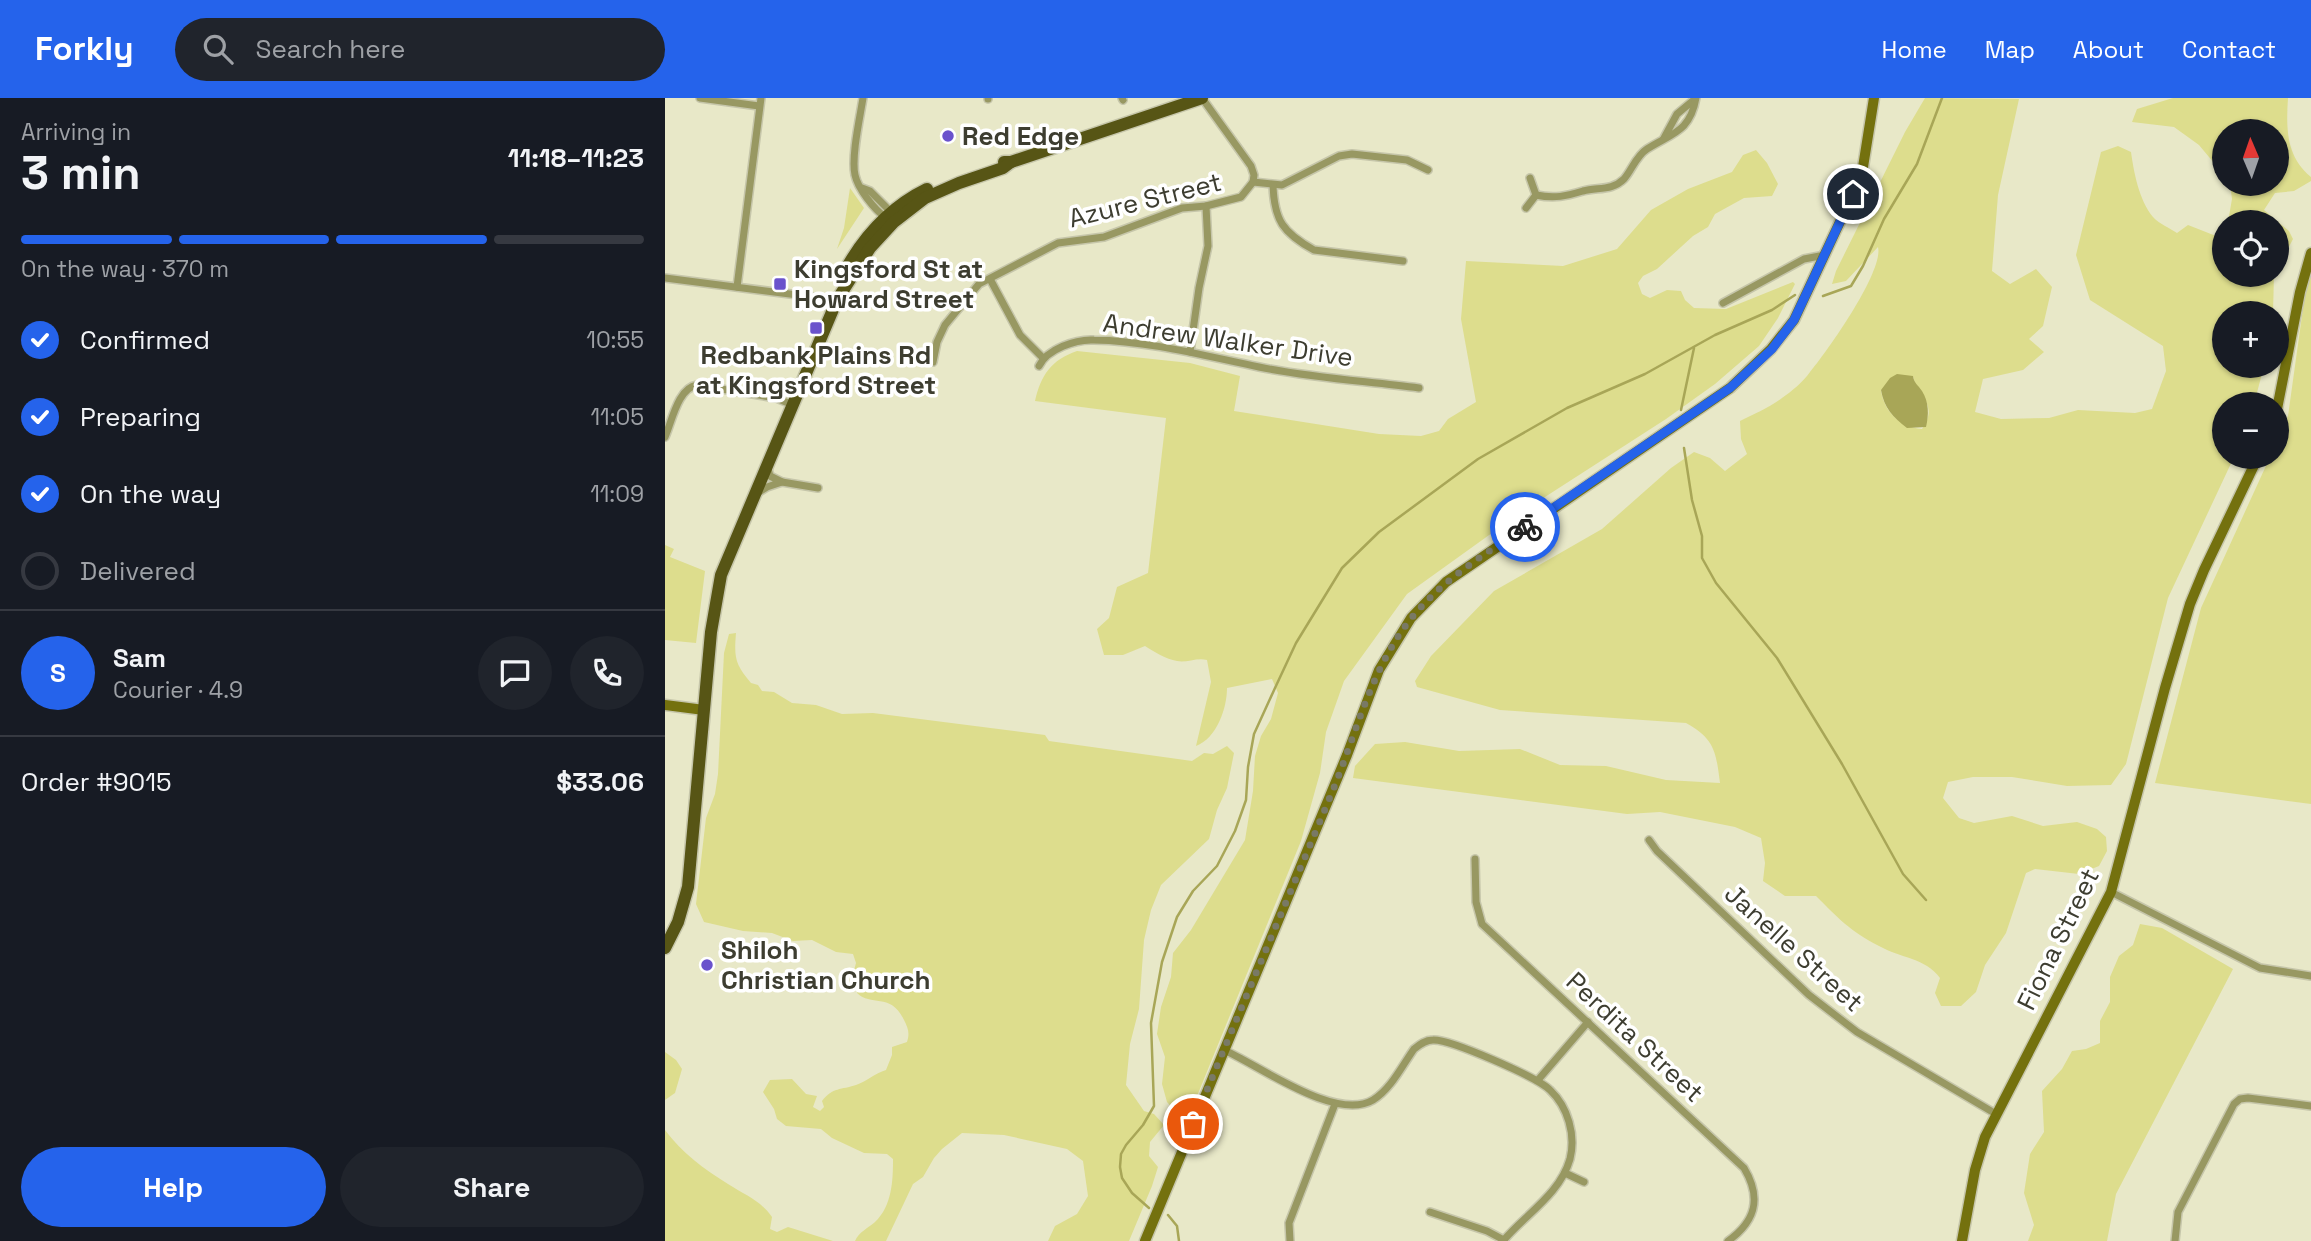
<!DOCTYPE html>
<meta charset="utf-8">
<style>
:root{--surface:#171b24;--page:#20242c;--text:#f1f3f6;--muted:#9ea1a6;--line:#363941;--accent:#2563eb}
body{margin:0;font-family:"Space Grotesk",sans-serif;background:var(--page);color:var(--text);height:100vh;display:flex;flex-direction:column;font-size:26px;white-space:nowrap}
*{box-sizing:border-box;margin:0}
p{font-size:23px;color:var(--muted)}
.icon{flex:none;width:38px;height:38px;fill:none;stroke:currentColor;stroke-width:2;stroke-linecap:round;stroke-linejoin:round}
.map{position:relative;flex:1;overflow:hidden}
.panel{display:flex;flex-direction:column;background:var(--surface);width:665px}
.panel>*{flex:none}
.needle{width:46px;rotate:358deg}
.controls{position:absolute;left:1547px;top:21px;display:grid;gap:14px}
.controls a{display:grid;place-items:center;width:77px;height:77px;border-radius:50%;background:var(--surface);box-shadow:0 2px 5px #0004;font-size:35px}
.pin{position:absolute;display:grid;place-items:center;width:60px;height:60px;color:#fff;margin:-30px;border:4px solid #fff;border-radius:50%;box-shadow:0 2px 7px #0007}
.courier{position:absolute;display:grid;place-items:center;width:70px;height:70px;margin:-35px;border:5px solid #2563eb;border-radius:50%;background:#fff;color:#222;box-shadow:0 2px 9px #0007}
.head em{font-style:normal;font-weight:800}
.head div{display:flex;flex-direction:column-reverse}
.head{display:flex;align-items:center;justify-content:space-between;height:119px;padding:0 21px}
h1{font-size:46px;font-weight:800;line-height:52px}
.bar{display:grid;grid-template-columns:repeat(4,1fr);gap:10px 7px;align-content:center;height:84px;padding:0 21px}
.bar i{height:9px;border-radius:5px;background:var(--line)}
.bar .active{background:var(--accent)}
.bar p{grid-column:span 4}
.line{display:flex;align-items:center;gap:18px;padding:0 21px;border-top:2px solid var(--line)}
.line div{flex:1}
.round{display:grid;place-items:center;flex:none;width:74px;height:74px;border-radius:37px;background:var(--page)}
ol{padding:0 21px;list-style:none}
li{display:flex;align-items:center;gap:21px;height:77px}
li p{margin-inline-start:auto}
li .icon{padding:7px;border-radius:50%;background:var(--accent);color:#fff;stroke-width:4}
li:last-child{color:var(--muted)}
li i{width:38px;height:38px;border:4px solid var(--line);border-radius:50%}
.cta{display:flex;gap:14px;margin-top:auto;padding:14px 21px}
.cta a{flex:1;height:80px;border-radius:42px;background:var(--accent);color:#fff;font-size:28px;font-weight:800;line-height:80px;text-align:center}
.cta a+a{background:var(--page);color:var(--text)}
header{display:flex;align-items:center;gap:42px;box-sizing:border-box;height:98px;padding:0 35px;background:var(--accent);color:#fff}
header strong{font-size:33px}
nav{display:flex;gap:38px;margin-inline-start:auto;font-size:24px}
.search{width:490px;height:63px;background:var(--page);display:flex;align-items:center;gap:18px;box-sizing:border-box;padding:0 24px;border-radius:38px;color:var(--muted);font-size:26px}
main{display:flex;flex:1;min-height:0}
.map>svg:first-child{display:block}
.green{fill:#dddd8d;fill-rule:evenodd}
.water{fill:#a8a657}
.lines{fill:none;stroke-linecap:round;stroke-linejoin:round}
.stream{stroke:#a8a657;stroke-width:2.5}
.street-casing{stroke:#c6c6aa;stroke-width:10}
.secondary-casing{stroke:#c6c6aa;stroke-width:13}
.primary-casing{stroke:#c6c6aa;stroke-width:15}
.street{stroke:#989862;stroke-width:7}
.secondary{stroke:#74710e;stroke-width:10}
.primary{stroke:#575515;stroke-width:12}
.done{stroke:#797965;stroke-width:7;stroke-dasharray:0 12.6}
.route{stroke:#2563eb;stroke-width:9}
.poi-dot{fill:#6a52cc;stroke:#fff;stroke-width:2.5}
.labels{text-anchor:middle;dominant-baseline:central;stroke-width:7;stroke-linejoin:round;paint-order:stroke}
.poi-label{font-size:26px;font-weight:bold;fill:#3d3d30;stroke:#fff;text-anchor:start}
.street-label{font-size:26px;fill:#3d3d30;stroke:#fff}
</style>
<header>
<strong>Forkly</strong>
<div class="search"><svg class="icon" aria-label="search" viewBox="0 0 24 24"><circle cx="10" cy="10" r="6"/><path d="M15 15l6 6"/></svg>Search here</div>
<nav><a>Home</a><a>Map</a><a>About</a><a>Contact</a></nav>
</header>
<main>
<section class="panel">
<div class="head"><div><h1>3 min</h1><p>Arriving in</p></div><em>11:18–11:23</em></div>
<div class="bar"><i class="active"></i><i class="active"></i><i class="active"></i><i></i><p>On the way · 370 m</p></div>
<ol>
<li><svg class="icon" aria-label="check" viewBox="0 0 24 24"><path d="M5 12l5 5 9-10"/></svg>Confirmed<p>10:55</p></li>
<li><svg class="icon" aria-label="check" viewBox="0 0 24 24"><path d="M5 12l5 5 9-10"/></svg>Preparing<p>11:05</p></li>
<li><svg class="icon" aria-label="check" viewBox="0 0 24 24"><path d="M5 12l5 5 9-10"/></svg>On the way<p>11:09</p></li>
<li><i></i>Delivered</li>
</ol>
<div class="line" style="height:126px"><b class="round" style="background:var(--accent);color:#fff">S</b><div><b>Sam</b><p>Courier · 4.9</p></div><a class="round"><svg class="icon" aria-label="chat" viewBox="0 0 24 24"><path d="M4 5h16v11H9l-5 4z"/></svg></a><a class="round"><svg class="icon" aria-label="phone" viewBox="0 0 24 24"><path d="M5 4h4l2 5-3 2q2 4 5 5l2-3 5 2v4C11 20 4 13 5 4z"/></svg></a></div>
<div class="line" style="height:91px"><div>Order #9015</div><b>$33.06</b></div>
<div class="cta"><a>Help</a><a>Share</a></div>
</section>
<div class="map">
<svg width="1646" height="1143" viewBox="0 0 1646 1143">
<rect width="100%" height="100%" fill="#e8e8c8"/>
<g class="green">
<path d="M 1260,0 L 1354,1 L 1333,97 L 1327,173 L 1345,186 L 1371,171 L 1387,189 L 1378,228 L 1364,241 L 1379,254 L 1358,272 L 1318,281 L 1310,314 L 1336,321 L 1384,320 L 1413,312 L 1470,315 L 1487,311 L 1501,273 L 1498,248 L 1425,202 L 1411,157 L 1436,54 L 1453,48 L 1466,54 C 1469,75 1474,102 1488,119 C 1494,126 1505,130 1512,135 L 1523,127 L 1551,138 L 1559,129 L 1559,177 L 1609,177 L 1608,215 L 1559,215 L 1559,268 L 1599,268 L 1589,306 L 1559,306 L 1559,359 L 1569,359 L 1503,500 L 1461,666 L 1446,687 L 1402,688 L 1347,679 L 1308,679 L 1283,684 L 1278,700 L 1294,720 L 1309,725 L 1347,718 L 1378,728 L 1412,724 L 1432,731 L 1441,739 L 1442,753 L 1434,768 L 1414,776 L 1370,771 L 1361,775 L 1341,835 L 1320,867 L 1311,894 L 1296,908 L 1276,908 L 1270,895 L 1275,880 C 1261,860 1235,860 1214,848 C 1185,833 1173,820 1151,798 L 1120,798 L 1098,783 L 1100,765 L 1096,740 L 1070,729 L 995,714 L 962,716 L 688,680 L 690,668 L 710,646 L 740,644 L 794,653 L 855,651 L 895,667 L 941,668 L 1001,682 L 1055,685 C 1051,654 1050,641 1021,625 L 835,612 L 752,589 L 750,583 L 766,558 L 829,493 L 937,431 L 1006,370 L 1029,354 L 1045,360 L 1060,373 L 1082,356 L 1076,341 L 1075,323 C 1089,316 1105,309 1117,300 C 1127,293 1138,284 1145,274 C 1162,254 1219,173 1213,149 L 1181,183 L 1167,186 L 1171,173 L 1240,34 ZM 1248,278 C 1251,296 1275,306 1257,331 C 1235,329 1219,314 1216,292 Z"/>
<path d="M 1508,0 L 1623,0 C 1621,30 1621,59 1646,79 L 1646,83 L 1629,93 L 1610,95 L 1599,112 L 1624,133 L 1628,141 L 1612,172 L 1612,124 L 1563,124 L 1567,101 L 1565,86 L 1612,86 L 1612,33 L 1559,33 L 1559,77 L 1534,47 L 1509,29 L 1467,24 L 1472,11 Z"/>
<path d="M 1091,52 L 1102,65 L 1113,86 L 1107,98 L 1079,100 L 1050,116 L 1043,129 L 1028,138 L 992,171 L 978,178 L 973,185 L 977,196 L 985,200 L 1002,192 L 1016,193 L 1020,202 L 1029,210 L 1061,211 L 1128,184 L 1130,186 L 1113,220 L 1094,248 L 1050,286 L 1001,321 L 852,417 L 742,496 L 679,583 L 661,634 L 655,675 L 636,743 L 530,1003 L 518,1028 L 512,1034 L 507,1024 L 511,1014 L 502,1004 L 497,986 L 500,959 L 492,936 L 496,909 L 506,879 L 508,855 L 526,832 L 580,742 L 588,693 L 590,658 L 596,638 L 606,621 L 613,595 L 607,581 L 562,590 C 562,610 552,640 531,648 L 546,584 L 542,562 C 532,559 522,565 512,563 C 501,561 489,554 480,548 L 458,557 L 439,557 L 432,531 L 444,520 L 452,489 L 483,475 L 501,320 L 370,303 C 376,277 386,262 412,253 L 525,265 L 575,278 L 569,313 L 714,336 L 756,338 L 774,333 L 783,321 L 811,304 L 796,221 L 801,163 L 898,168 L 952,151 L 986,112 L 1023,91 L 1067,74 L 1078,57 Z"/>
<path d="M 185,90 L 199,110 L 172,151 L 179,130 Z"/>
<path d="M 1646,178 L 1646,706 L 1490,685 L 1536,510 L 1605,359 L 1612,359 L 1612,343 L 1623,318 L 1641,189 Z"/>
<path d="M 0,447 L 9,451 L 5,459 L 40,473 L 31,545 L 0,542 Z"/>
<path d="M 71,535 C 69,560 70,566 86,585 L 93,587 L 97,593 L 109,594 L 127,605 L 151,607 L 177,616 L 208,615 L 380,637 L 384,643 L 527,663 L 539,655 L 548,656 L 562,648 L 569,655 L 562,690 L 552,712 L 544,741 L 496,787 L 486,812 L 479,842 L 474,911 L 465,946 L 461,987 L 479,1013 L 489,1016 L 499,1027 L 485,1044 L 484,1058 L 493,1069 L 487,1088 L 464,1143 L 383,1143 L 390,1128 L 412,1116 L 423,1098 L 418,1063 L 402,1051 L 339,1037 L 297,1035 L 277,1051 L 269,1060 L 258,1079 L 248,1086 L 221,1143 L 190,1143 C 194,1134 203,1130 210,1124 C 227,1108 228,1083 228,1061 L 222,1056 L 199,1055 L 167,1040 L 156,1031 L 121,1028 L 112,1021 L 109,1011 L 98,994 L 105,982 L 127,981 L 141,996 L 152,998 L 148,1009 L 155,1013 L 159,1009 L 157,1003 C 168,989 176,992 191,987 C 201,984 210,975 221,972 L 227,957 L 227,949 L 242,944 C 245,935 243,930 239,922 C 226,894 206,909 192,895 L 194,884 L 188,876 L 191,865 L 188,856 L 171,854 L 147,842 L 128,843 L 107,835 L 78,833 L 39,824 L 31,806 L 41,720 L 50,696 L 53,676 L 59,555 L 64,536 Z"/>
<path d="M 1475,826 L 1497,830 L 1568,871 L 1451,1096 L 1442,1143 L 1363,1143 L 1369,1127 L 1359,1095 L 1365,1056 L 1379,1034 L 1377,993 L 1397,971 L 1407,953 L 1421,951 L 1435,945 L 1435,923 L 1445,904 L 1445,879 L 1454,858 L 1468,847 Z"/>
<path d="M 0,954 L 11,962 L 17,971 L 10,995 L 0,1002 Z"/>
<path d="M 0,1032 C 17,1055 39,1071 63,1086 C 80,1097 95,1102 107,1119 L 105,1131 L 112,1134 L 123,1129 L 168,1143 L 0,1143 Z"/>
</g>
<path class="water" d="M 1232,276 L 1248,278 C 1249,285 1253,287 1257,293 C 1264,304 1264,317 1261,329 L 1242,330 C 1228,319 1219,310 1216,292 L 1225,280 Z"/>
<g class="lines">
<g class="stream">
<path d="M 1158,198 L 1186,188 L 1198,168 L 1219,121 L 1252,66 L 1277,0"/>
<path d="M 1016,312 L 1029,250"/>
<path d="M 1019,350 L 1027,402 L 1037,438 L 1037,460 L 1051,485 L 1112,560 L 1177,666 L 1238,776 L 1261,802"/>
<path d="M 484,1110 L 467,1095 L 457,1080 L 455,1069 L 456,1056 L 461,1047 L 478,1027 L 489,1008 L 486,925 L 497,864 L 512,819 L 528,793 L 552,768 L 570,733 L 581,702 L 583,669 L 589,636 L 610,590 L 631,545 L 677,470 L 714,434 L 813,361 L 902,310 L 980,276 L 1050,237 L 1107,212 L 1130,197"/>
<path d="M 503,1117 L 512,1128 L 514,1143"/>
</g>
<defs>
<g id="street">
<path d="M 35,0 L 94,8"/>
<path d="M 198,0 C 195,19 186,59 190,77 C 193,91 209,111 221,120"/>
<path d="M 323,0 L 323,1"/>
<path d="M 457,0 L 458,2"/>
<path d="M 999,40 L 1012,16 L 1030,1"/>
<path d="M 588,84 L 617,87 L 674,58 L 687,56 L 742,62 L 763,72"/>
<path d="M 608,87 C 609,122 618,135 649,152 L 738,163"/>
<path d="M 197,90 L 205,93 L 228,116"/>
<path d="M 871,97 C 890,101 901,98 918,93 C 933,89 947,93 959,81 C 967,72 971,58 982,51 C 1007,35 1025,34 1031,0"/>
<path d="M 861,110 L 871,97 L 865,80"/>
<path d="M 0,180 L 172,202"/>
<path d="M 325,181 L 355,237 L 378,260"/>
<path d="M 72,189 L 96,0"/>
<path d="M 1058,205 L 1139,161 L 1160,157"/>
<path d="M 525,254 L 534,190 L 543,148 L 541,108"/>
<path d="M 268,264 L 272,244 L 280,227 L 314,186 L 393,145 L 439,139 L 517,110 L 541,108 L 576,99 L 588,84 L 589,77 L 586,68 L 537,0"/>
<path d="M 374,268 C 382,251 411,241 429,242 C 485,243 540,258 594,269 C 646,280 701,283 754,290"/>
<path d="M 0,339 C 7,323 13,290 32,287 L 111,300 L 128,307"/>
<path d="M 117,384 L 153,390"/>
<path d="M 91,396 L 102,389 L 117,384 L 105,378 L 103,371"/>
<path d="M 984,742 L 992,753 L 1144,897 L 1192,934 L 1331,1016"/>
<path d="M 810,761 L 811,804 L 817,826 L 1079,1070 C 1097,1100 1091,1123 1063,1143"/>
<path d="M 1446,794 L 1595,870 L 1646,878"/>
<path d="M 559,952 C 595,968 671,1024 708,1002 C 726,991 737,968 749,951 C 754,947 760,942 768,942 C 785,941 872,979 885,992 C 903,1009 911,1037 905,1061 C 895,1096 861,1116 838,1143"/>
<path d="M 873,982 L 923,924"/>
<path d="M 900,1075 L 919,1084"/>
<path d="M 765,1114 L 822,1133 L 839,1142"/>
<path d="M 625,1143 L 624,1125 L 670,1006"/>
<path d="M 1510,1143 L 1513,1114 L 1569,1006 L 1575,1001 L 1583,1000 L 1646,1008"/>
</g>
<g id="secondary">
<path d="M 1612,311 L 1635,194 L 1646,155"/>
<path d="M 0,607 L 39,612"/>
<path d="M 480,1143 L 682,657 L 714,572 L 746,520 L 781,484 L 1065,290 L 1106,251 L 1129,222 L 1188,96 L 1198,69 L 1209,0"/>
<path d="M 1297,1143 L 1310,1072 L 1320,1039 L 1446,794 L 1500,590 L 1525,506 L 1539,472 L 1593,359"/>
</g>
<g id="primary">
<path d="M 339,64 L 346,64 L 537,0"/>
<path d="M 177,178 C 197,140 223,110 262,91"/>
<path d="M 0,850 L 13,824 L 23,789 L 46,534 L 56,477 L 172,202 L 205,150 L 229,124 L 260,100 L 294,85 L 338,70 L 346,64"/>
</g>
</defs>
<use href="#street" class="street-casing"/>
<use href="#secondary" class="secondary-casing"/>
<use href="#primary" class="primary-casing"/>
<use href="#street" class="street"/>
<use href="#secondary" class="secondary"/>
<use href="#primary" class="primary"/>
</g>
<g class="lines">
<path class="done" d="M 528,1026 C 574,914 622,803 668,692 C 692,633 707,568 748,518 C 779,481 820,456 860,429"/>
<path class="route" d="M 860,429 L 1065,290 L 1107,251 L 1129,222 L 1188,96"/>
</g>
<g class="poi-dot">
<circle cx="283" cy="38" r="7"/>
<rect x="108" y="179" width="14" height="14" rx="3.5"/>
<rect x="144" y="223" width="14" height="14" rx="3.5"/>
<circle cx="42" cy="867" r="7"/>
</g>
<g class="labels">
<g class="poi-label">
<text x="297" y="38">Red Edge</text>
<text x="129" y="171">Kingsford St at<tspan x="129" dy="30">Howard Street</tspan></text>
<text x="151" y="257" text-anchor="middle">Redbank Plains Rd<tspan x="151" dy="30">at Kingsford Street</tspan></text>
<text x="56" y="852">Shiloh<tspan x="56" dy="30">Christian Church</tspan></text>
</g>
<g class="street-label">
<text transform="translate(480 102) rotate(-14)">Azure Street</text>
<text transform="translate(563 242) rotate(8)">Andrew Walker Drive</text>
<text transform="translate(1393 841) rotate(-64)">Fiona Street</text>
<text transform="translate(1129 850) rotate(42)">Janelle Street</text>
<text transform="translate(970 939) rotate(43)">Perdita Street</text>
</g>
</g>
</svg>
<div class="controls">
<a><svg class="needle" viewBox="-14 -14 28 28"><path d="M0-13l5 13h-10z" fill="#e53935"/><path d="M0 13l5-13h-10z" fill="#9ea1a6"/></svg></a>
<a><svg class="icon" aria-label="locate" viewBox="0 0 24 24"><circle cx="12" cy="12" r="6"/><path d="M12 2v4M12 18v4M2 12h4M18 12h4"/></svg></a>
<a>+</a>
<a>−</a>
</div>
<div class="pin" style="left:528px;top:1026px;background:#ea580c"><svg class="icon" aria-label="bag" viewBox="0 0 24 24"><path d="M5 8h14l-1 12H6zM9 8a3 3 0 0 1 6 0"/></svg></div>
<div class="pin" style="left:1188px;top:96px;background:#1f2937"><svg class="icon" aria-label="home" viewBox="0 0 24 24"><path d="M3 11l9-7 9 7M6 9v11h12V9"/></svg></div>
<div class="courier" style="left:860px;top:429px"><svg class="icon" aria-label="bike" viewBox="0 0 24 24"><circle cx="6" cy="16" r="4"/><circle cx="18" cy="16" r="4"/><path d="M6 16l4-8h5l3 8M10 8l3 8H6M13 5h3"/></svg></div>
</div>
</main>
